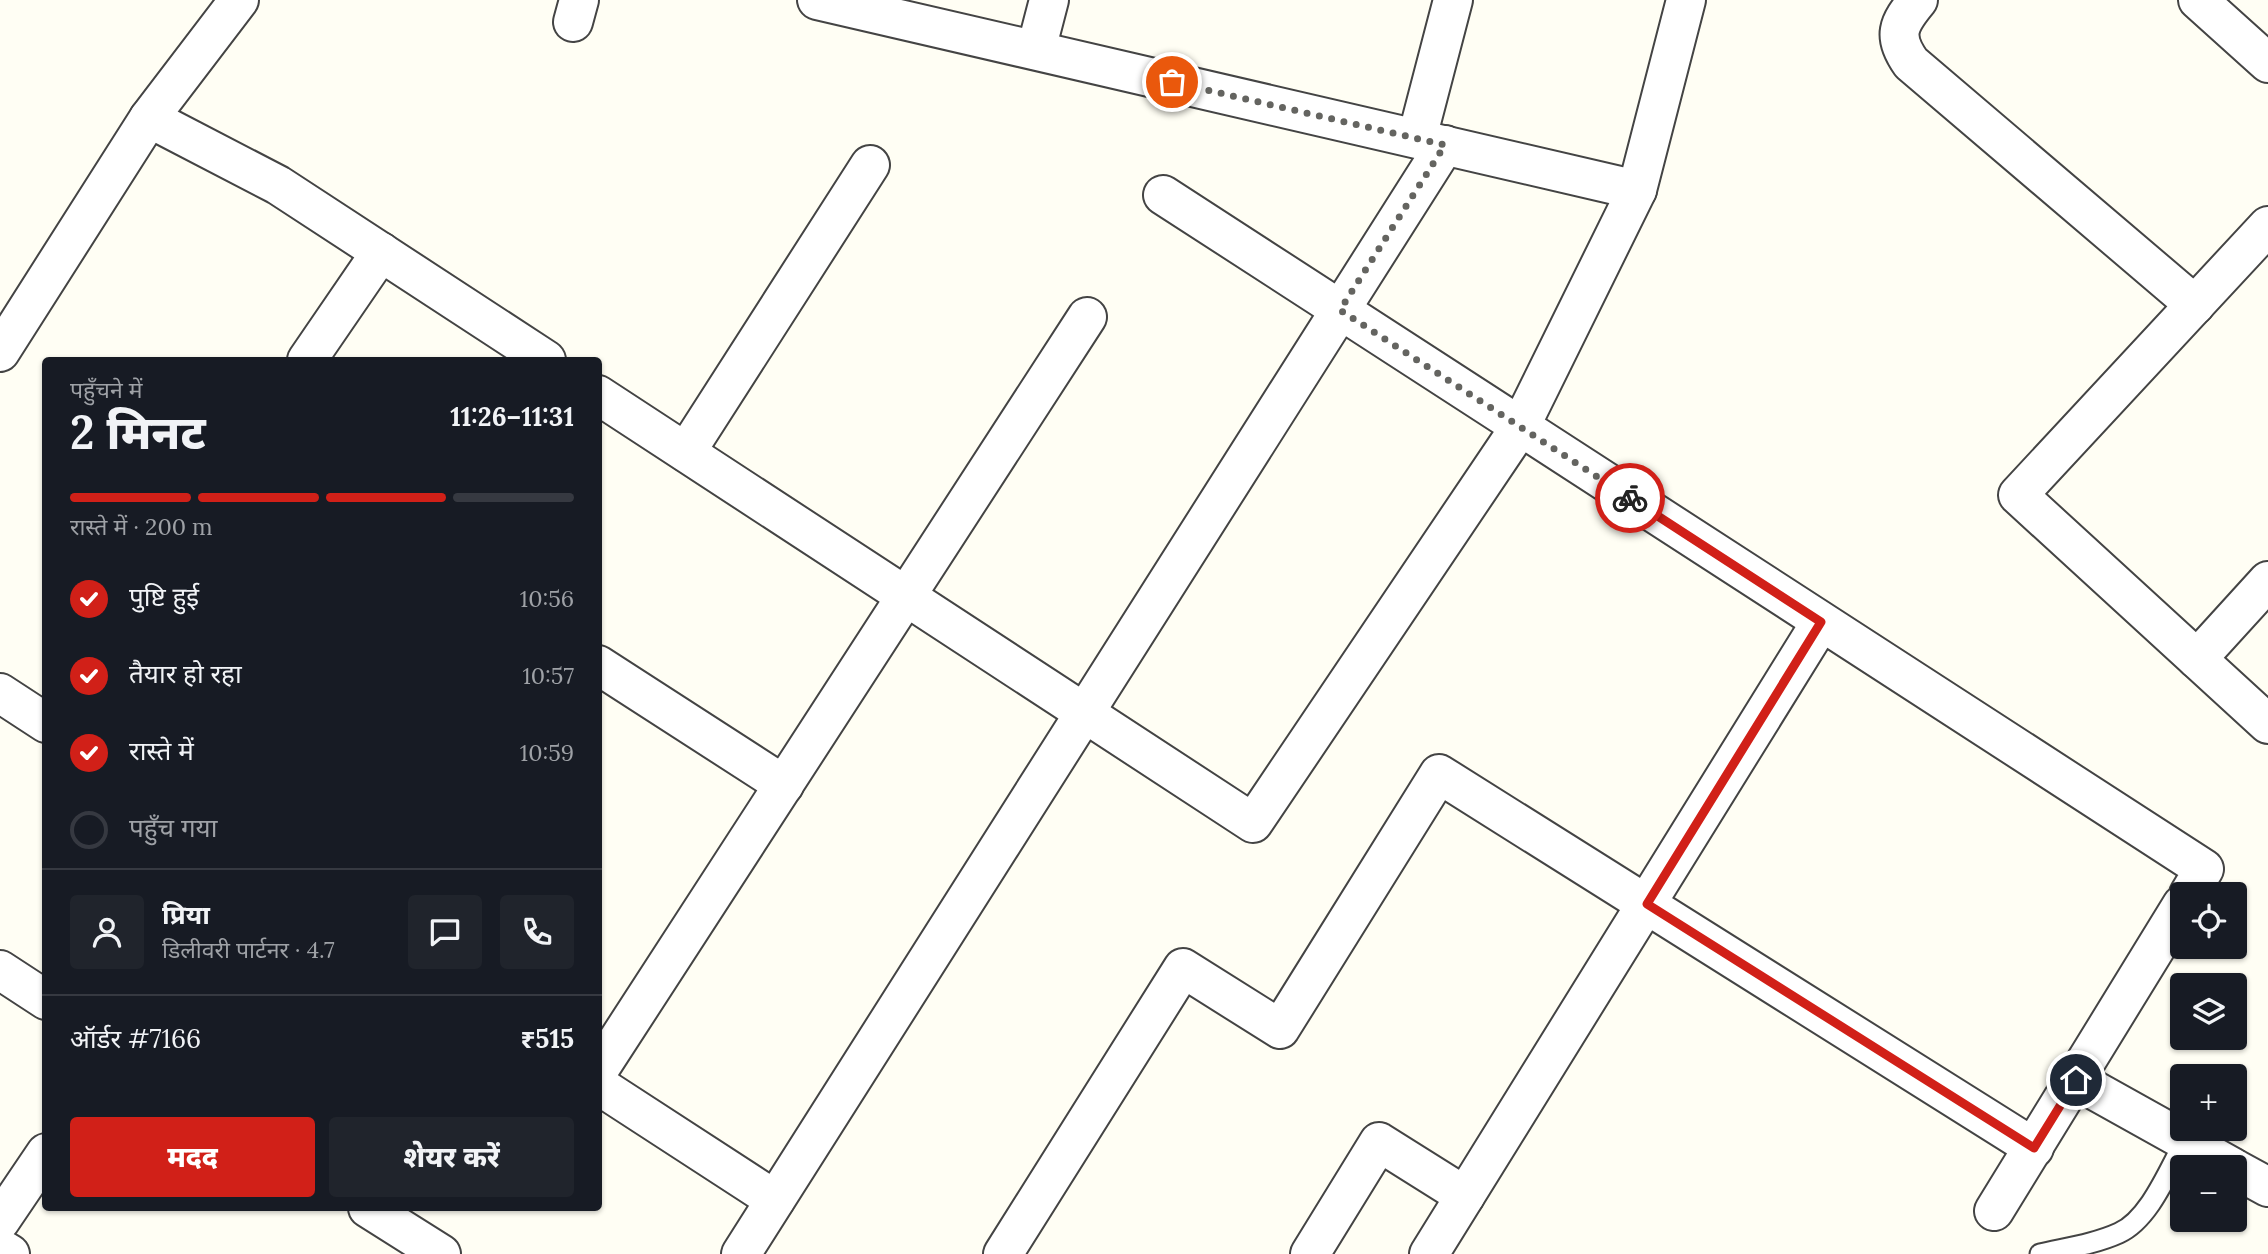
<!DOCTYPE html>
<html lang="hi">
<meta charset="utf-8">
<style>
:root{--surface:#171b24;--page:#20242c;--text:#f1f3f6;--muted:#9ea1a6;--line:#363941;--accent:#d12018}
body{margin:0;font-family:Lora,"Noto Sans Devanagari",serif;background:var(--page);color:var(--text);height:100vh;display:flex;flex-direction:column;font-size:26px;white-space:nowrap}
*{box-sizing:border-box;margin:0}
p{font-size:23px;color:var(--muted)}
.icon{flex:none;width:38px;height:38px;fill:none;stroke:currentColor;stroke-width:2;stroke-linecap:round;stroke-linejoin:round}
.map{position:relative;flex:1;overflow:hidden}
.side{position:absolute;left:42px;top:357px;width:560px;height:854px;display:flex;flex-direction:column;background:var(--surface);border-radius:7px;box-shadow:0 2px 5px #0004}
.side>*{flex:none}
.controls{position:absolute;left:2170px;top:882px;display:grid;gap:14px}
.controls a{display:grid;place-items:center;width:77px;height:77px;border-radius:7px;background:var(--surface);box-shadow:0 2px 5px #0004;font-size:35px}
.pin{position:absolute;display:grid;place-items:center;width:60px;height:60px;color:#fff;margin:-30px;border:4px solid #fff;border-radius:50%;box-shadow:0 2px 7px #0007}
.courier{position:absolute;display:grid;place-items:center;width:70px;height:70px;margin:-35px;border:5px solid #d12018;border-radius:50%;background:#fff;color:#222;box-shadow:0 2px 9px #0007}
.headline em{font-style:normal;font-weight:800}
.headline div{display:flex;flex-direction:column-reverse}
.headline{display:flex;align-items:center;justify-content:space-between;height:119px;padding:0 28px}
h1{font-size:46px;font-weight:800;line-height:52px}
.bar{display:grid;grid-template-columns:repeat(4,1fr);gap:10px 7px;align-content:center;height:84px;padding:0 28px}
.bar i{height:9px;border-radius:5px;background:var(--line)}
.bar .selected{background:var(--accent)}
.bar p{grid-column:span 4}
.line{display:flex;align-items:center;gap:18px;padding:0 28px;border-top:2px solid var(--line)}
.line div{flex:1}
.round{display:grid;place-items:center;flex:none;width:74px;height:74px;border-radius:7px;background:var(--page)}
ol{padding:0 28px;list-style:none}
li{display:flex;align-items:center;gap:21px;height:77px}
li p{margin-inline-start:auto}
li .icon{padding:7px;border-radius:50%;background:var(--accent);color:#fff;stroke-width:4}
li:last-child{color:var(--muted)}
li i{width:38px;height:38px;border:4px solid var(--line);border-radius:50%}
.cta{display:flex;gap:14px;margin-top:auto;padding:14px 28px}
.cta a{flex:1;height:80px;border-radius:7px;background:var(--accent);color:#fff;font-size:28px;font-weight:800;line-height:80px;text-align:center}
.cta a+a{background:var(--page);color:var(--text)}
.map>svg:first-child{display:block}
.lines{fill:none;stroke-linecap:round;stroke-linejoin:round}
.service-casing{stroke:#444;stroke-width:23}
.minor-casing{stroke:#444;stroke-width:42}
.service{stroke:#fff;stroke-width:19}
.minor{stroke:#fff;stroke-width:38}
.done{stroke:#646460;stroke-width:7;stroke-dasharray:0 12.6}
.route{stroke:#d12018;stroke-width:9}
</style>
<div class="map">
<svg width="2268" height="1254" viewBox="0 0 2268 1254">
<rect width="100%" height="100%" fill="#fffef4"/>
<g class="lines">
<defs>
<path id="service" d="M 2040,1254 C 2066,1248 2095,1244 2119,1233 C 2150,1219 2169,1169 2185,1141"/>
<g id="minor">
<path d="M 817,0 L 1637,190"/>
<path d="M 1918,0 C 1898,24 1892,36 1911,63 L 2195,305"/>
<path d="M 2198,0 L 2268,63"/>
<path d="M 573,22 L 579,0"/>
<path d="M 1036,50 L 1049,0"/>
<path d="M 149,118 L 278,185 L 546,360"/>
<path d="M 1417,138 L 1453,0"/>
<path d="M 1163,195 L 2204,869 L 2189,894"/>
<path d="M 2268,226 L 2018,495 L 2268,724"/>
<path d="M 0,352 L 149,118 L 239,0"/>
<path d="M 307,360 L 381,252"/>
<path d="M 598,395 L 1253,823 L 1520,427 L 1637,190 L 1686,0"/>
<path d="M 686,452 L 870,165"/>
<path d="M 2197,659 L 2268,581"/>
<path d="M 598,665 L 784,785"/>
<path d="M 0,693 L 46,723"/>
<path d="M 0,970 L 46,1000"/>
<path d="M 598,1071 L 1087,317"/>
<path d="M 2076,1080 L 2232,1167"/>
<path d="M 598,1085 L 775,1200"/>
<path d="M 2235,1169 L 2268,1187"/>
<path d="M 368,1208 L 441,1254"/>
<path d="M 1994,1211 L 2182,905"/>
<path d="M 0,1221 L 46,1153"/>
<path d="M 0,1248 L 10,1254"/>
<path d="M 741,1254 L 1445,145"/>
<path d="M 1003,1254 L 1183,968 L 1280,1029 L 1439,774 L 2034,1148"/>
<path d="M 1310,1254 L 1379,1142 L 1465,1196"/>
<path d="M 1429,1254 L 1821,622"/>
</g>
</defs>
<use href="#service" class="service-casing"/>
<use href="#minor" class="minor-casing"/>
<use href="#service" class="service"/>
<use href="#minor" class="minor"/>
</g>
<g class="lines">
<path class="done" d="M 1172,82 L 1445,145 L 1340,310 L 1630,498"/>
<path class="route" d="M 1630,498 L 1821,622 L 1647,904 L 2034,1148 L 2076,1080"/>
</g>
</svg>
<div class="controls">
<a><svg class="icon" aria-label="locate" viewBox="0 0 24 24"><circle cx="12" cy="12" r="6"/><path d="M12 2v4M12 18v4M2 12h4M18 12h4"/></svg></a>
<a><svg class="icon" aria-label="layers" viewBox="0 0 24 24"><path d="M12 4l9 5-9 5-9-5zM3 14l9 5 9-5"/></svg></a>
<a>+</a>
<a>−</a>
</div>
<div class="pin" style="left:1172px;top:82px;background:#ea580c"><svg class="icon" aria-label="bag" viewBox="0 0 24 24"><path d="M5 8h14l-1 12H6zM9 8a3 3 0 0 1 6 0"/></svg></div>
<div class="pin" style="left:2076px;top:1080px;background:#1f2937"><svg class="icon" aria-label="home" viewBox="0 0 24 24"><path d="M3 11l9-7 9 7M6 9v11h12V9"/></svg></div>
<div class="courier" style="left:1630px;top:498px"><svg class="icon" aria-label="bike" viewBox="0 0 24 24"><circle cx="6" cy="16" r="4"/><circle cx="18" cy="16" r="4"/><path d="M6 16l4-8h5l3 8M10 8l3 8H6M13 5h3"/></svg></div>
<section class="side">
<div class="headline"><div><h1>2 मिनट</h1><p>पहुँचने में</p></div><em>11:26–11:31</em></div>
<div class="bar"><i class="selected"></i><i class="selected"></i><i class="selected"></i><i></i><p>रास्ते में · 200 m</p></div>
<ol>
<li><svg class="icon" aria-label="check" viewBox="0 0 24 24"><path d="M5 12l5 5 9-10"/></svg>पुष्टि हुई<p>10:56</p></li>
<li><svg class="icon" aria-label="check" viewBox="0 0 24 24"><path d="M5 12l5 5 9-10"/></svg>तैयार हो रहा<p>10:57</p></li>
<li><svg class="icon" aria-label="check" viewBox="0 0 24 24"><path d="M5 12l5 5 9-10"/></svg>रास्ते में<p>10:59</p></li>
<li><i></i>पहुँच गया</li>
</ol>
<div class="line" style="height:126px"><a class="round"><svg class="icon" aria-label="person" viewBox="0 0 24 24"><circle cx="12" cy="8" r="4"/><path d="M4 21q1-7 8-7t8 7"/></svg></a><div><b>प्रिया</b><p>डिलीवरी पार्टनर · 4.7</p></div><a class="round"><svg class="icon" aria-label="chat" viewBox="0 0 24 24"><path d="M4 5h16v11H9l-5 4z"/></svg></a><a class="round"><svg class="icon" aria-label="phone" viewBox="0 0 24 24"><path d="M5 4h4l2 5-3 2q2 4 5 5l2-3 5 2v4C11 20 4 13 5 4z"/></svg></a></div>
<div class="line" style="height:91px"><div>ऑर्डर #7166</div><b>₹515</b></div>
<div class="cta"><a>मदद</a><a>शेयर करें</a></div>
</section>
</div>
